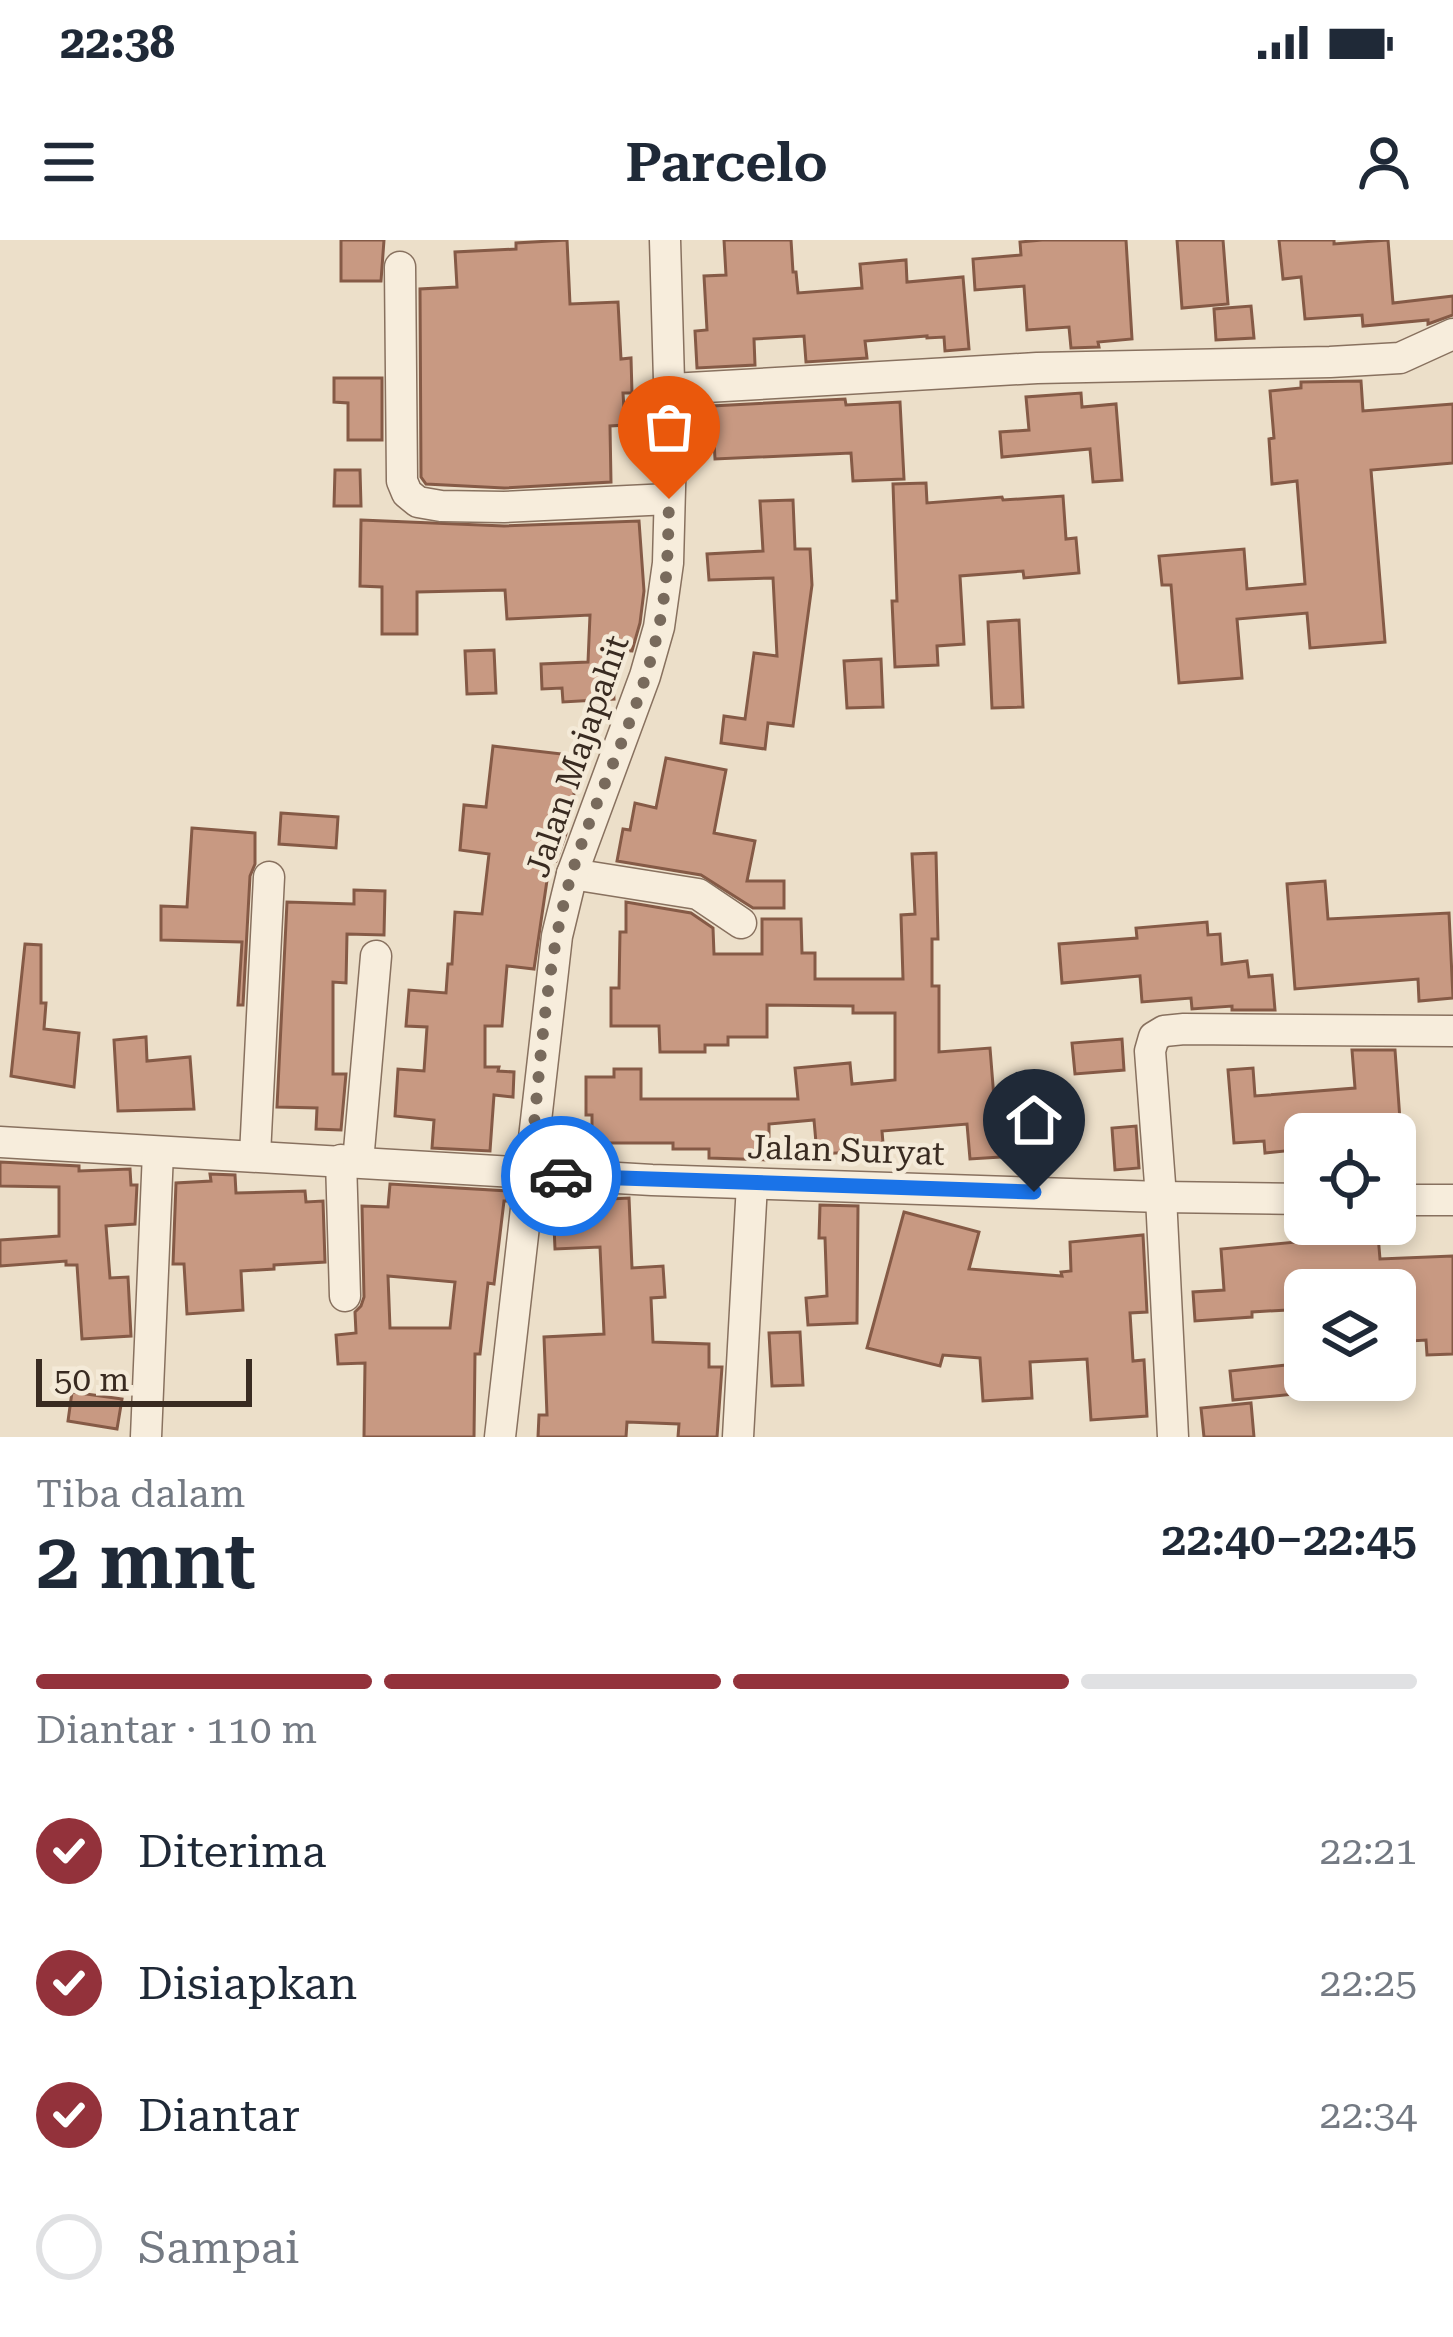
<!DOCTYPE html>
<html lang="id">
<meta charset="utf-8">
<style>
:root{--surface:#fff;--page:#f6f6f7;--text:#1f2937;--muted:#747a83;--line:#e0e1e3;--accent:#93323b}
body{margin:0;font-family:"Roboto Serif",serif;background:var(--page);color:var(--text);height:100vh;display:flex;flex-direction:column;font-size:45px;white-space:nowrap}
*{box-sizing:border-box;margin:0}
p{font-size:39px;color:var(--muted)}
.icon{flex:none;width:66px;height:66px;fill:none;stroke:currentColor;stroke-width:2;stroke-linecap:round;stroke-linejoin:round}
.map{position:relative;height:1197px;overflow:hidden}
.drawer{display:flex;flex-direction:column;background:var(--surface);flex:1}
.drawer>*{flex:none}
.fabs{position:absolute;left:1284px;top:873px;display:grid;gap:24px}
.fabs a{display:grid;place-items:center;width:132px;height:132px;border-radius:18px;background:var(--surface);box-shadow:0 6px 18px #0003;font-size:60px}
.scale{position:absolute;left:36px;bottom:30px;width:216px;box-sizing:border-box;padding-left:12px;border:6px solid #392b21;border-top:0;font-size:33px;line-height:42px;white-space:nowrap;color:#392b21;-webkit-text-stroke:9px #f4ead8;paint-order:stroke}
.pin{position:absolute;display:grid;place-items:center;width:102px;height:102px;color:#fff;margin:-123px -51px;border-radius:50% 50% 50% 0;rotate:-45deg;box-shadow:0 0 12px #0007}
.pin .icon{rotate:45deg}
.courier{position:absolute;display:grid;place-items:center;width:120px;height:120px;margin:-60px;border:9px solid #1a73e8;border-radius:50%;background:#fff;color:#222;box-shadow:0 3px 15px #0007}
.head em{font-style:normal;font-weight:600}
.head div{display:flex;flex-direction:column-reverse}
.head{display:flex;align-items:center;justify-content:space-between;height:204px;padding:0 36px}
h1{font-size:78px;font-weight:600;line-height:90px}
.bar{display:grid;grid-template-columns:repeat(4,1fr);gap:18px 12px;align-content:center;height:144px;padding:0 36px}
.bar i{height:15px;border-radius:9px;background:var(--line)}
.bar .on{background:var(--accent)}
.bar p{grid-column:span 4}
ol{padding:0 36px;list-style:none}
li{display:flex;align-items:center;gap:36px;height:132px}
li p{margin-inline-start:auto}
li .icon{padding:12px;border-radius:50%;background:var(--accent);color:#fff;stroke-width:4}
li:last-child{color:var(--muted)}
li i{width:66px;height:66px;border:6px solid var(--line);border-radius:50%}
.status{display:flex;justify-content:space-between;align-items:center;height:84px;padding:0 60px;background:var(--surface);direction:ltr}
.status svg{height:33px;fill:currentColor}
header{display:flex;justify-content:space-between;align-items:center;height:156px;padding:0 36px;background:var(--surface);font-size:54px;font-weight:600}
.map>svg:first-child{display:block}
.building{fill:#c89982;stroke:#855a46;stroke-width:3;fill-rule:evenodd}
.lines{fill:none;stroke-linecap:round;stroke-linejoin:round}
.minor-casing{stroke:#88715f;stroke-width:33}
.minor{stroke:#f7eddc;stroke-width:30}
.done{stroke:#786a5c;stroke-width:12;stroke-dasharray:0 21.6}
.route{stroke:#1a73e8;stroke-width:15}
.labels{text-anchor:middle;dominant-baseline:central;stroke-width:9;stroke-linejoin:round;paint-order:stroke}
.street-label{font-size:33px;fill:#392b21;stroke:#f4ead8}
</style>
<div class="status"><b>22:38</b><svg viewBox="0 0 49 12"><path d="M0 12V9h3v3zM5 12V6h3v6zM10 12V3h3v9zM15 12V0h3v12zM26 1h20v11H26zM47 4h2v5h-2z"/></svg></div>
<header><svg class="icon" aria-label="menu" viewBox="0 0 24 24"><path d="M4 6h16M4 12h16M4 18h16"/></svg>Parcelo<svg class="icon" aria-label="person" viewBox="0 0 24 24"><circle cx="12" cy="8" r="4"/><path d="M4 21q1-7 8-7t8 7"/></svg></header>
<div class="map">
<svg width="1453" height="1197" viewBox="0 0 1453 1197">
<rect width="100%" height="100%" fill="#ecdfc9"/>
<g class="building">
<path d="M 341,0 L 384,0 L 381,41 L 341,41 Z"/>
<path d="M 567,0 L 570,64 L 618,62 L 621,119 L 631,118 L 632,153 L 623,153 L 625,185 L 610,186 L 611,242 L 504,248 L 426,244 L 421,237 L 420,49 L 457,47 L 455,12 L 516,9 L 516,3 Z"/>
<path d="M 724,0 L 791,0 L 793,32 L 796,32 L 798,53 L 862,48 L 860,24 L 906,20 L 907,42 L 963,37 L 969,109 L 945,111 L 944,97 L 927,98 L 927,96 L 865,101 L 867,118 L 806,122 L 804,96 L 754,99 L 755,125 L 697,128 L 695,91 L 707,90 L 704,36 L 726,35 Z"/>
<path d="M 1042,0 L 1126,0 L 1132,99 L 1098,102 L 1099,107 L 1071,108 L 1069,87 L 1027,90 L 1024,46 L 975,50 L 973,19 L 1021,15 L 1020,2 Z"/>
<path d="M 1177,0 L 1223,0 L 1228,64 L 1182,68 Z"/>
<path d="M 1279,0 L 1334,0 L 1334,4 L 1388,0 L 1393,63 L 1453,56 L 1453,75 L 1428,84 L 1428,80 L 1363,86 L 1362,75 L 1305,79 L 1301,37 L 1283,39 Z"/>
<path d="M 1251,66 L 1254,98 L 1216,100 L 1214,69 Z"/>
<path d="M 334,138 L 382,138 L 382,200 L 348,200 L 348,163 L 334,162 Z"/>
<path d="M 1361,141 L 1363,171 L 1453,164 L 1453,223 L 1371,230 L 1385,402 L 1310,408 L 1307,373 L 1237,379 L 1242,438 L 1179,443 L 1171,345 L 1162,345 L 1159,316 L 1244,309 L 1247,349 L 1305,344 L 1297,241 L 1272,244 L 1269,199 L 1274,198 L 1270,151 L 1301,148 L 1301,142 Z"/>
<path d="M 1081,153 L 1082,167 L 1116,164 L 1122,240 L 1093,242 L 1090,209 L 1002,217 L 1000,192 L 1029,190 L 1026,157 Z"/>
<path d="M 845,159 L 846,165 L 900,162 L 904,239 L 853,241 L 851,213 L 715,219 L 712,166 Z"/>
<path d="M 335,230 L 360,230 L 361,266 L 334,266 Z"/>
<path d="M 926,243 L 927,263 L 1002,257 L 1003,260 L 1063,256 L 1066,299 L 1076,298 L 1079,333 L 1024,338 L 1023,331 L 960,336 L 964,404 L 937,406 L 938,425 L 895,427 L 892,361 L 897,361 L 893,244 Z"/>
<path d="M 793,260 L 795,309 L 810,309 L 812,345 L 793,486 L 768,483 L 765,509 L 721,503 L 724,476 L 745,479 L 754,413 L 777,416 L 773,338 L 709,340 L 707,314 L 763,311 L 760,261 Z"/>
<path d="M 361,280 L 504,286 L 639,281 L 644,351 L 640,383 L 632,411 L 611,410 L 614,459 L 563,462 L 562,448 L 542,449 L 541,424 L 588,422 L 590,375 L 507,379 L 505,350 L 417,352 L 417,394 L 382,394 L 382,347 L 360,346 Z"/>
<path d="M 1019,380 L 1023,467 L 992,468 L 988,382 Z"/>
<path d="M 494,410 L 496,453 L 467,454 L 465,411 Z"/>
<path d="M 881,419 L 883,467 L 847,468 L 844,421 Z"/>
<path d="M 493,506 L 579,516 L 571,576 L 568,576 L 566,594 L 556,621 L 550,620 L 534,729 L 507,726 L 502,786 L 485,786 L 485,827 L 499,827 L 498,831 L 514,832 L 513,857 L 494,855 L 490,911 L 432,908 L 434,880 L 395,876 L 398,829 L 424,831 L 427,787 L 406,786 L 409,750 L 446,753 L 448,724 L 452,724 L 455,672 L 482,674 L 489,614 L 460,610 L 464,565 L 486,567 Z"/>
<path d="M 666,518 L 726,530 L 714,593 L 755,601 L 747,641 L 784,641 L 784,668 L 753,668 L 701,635 L 617,621 L 623,589 L 630,590 L 635,563 L 656,568 Z"/>
<path d="M 281,573 L 338,577 L 336,608 L 279,604 Z"/>
<path d="M 192,588 L 255,593 L 255,624 L 250,636 L 243,765 L 238,765 L 242,702 L 161,700 L 161,666 L 187,667 Z"/>
<path d="M 936,613 L 938,699 L 932,699 L 932,746 L 939,746 L 939,812 L 990,808 L 994,858 L 1053,854 L 1057,907 L 1015,910 L 1016,916 L 970,919 L 967,884 L 882,891 L 884,915 L 855,918 L 855,912 L 817,914 L 814,880 L 769,884 L 769,920 L 709,918 L 709,909 L 673,909 L 673,903 L 592,903 L 592,875 L 586,875 L 586,837 L 614,837 L 614,829 L 641,829 L 641,859 L 798,859 L 795,828 L 850,823 L 852,844 L 895,840 L 895,773 L 853,773 L 853,766 L 767,765 L 767,797 L 728,797 L 728,805 L 705,805 L 705,812 L 660,812 L 659,786 L 611,786 L 611,748 L 619,748 L 620,692 L 626,692 L 626,662 L 691,673 L 713,688 L 714,714 L 762,714 L 762,679 L 801,679 L 802,713 L 815,713 L 815,739 L 903,739 L 901,675 L 915,674 L 912,614 Z"/>
<path d="M 1325,641 L 1328,679 L 1449,673 L 1453,758 L 1419,761 L 1418,739 L 1295,749 L 1287,644 Z"/>
<path d="M 354,650 L 385,651 L 384,695 L 347,694 L 346,743 L 333,742 L 333,834 L 346,834 L 341,890 L 316,889 L 317,868 L 277,867 L 287,662 L 354,664 Z"/>
<path d="M 1207,682 L 1208,695 L 1220,694 L 1222,724 L 1247,721 L 1249,737 L 1272,735 L 1275,770 L 1232,770 L 1232,766 L 1192,769 L 1191,758 L 1142,762 L 1140,736 L 1062,743 L 1059,704 L 1137,698 L 1136,688 Z"/>
<path d="M 25,704 L 41,705 L 41,763 L 46,763 L 44,789 L 79,793 L 74,847 L 11,836 Z"/>
<path d="M 146,797 L 147,821 L 190,817 L 194,869 L 118,871 L 114,800 Z"/>
<path d="M 1122,799 L 1124,830 L 1075,834 L 1072,803 Z"/>
<path d="M 1352,810 L 1395,810 L 1401,894 L 1305,894 L 1305,909 L 1265,913 L 1264,901 L 1234,903 L 1228,830 L 1253,828 L 1255,856 L 1355,848 Z"/>
<path d="M 1136,886 L 1139,928 L 1115,930 L 1112,888 Z"/>
<path d="M 0,922 L 79,926 L 79,931 L 130,929 L 131,945 L 137,945 L 135,984 L 106,986 L 110,1038 L 128,1037 L 131,1096 L 82,1099 L 77,1025 L 66,1025 L 66,1021 L 0,1026 L 0,1000 L 59,996 L 59,947 L 0,946 Z"/>
<path d="M 210,934 L 235,935 L 236,953 L 305,951 L 306,962 L 323,961 L 325,1022 L 274,1025 L 274,1029 L 241,1031 L 243,1070 L 187,1074 L 184,1024 L 173,1024 L 176,943 L 211,941 Z"/>
<path d="M 390,944 L 508,951 L 507,961 L 504,961 L 494,1044 L 488,1043 L 480,1114 L 475,1114 L 474,1197 L 364,1197 L 365,1123 L 338,1124 L 336,1095 L 356,1093 L 355,1072 L 361,1066 L 364,1057 L 362,966 L 388,967 ZM 388,1036 L 455,1042 L 450,1088 L 390,1088 Z"/>
<path d="M 629,958 L 632,1028 L 663,1026 L 665,1057 L 651,1058 L 653,1102 L 709,1104 L 709,1127 L 722,1127 L 717,1197 L 678,1197 L 679,1184 L 627,1182 L 626,1197 L 538,1197 L 539,1175 L 547,1175 L 544,1097 L 604,1094 L 600,1007 L 555,1009 L 553,962 Z"/>
<path d="M 820,965 L 858,966 L 857,1083 L 808,1085 L 806,1058 L 827,1056 L 825,998 L 819,998 Z"/>
<path d="M 904,972 L 979,992 L 969,1029 L 1062,1036 L 1061,1032 L 1071,1031 L 1070,1002 L 1143,995 L 1147,1072 L 1130,1073 L 1133,1121 L 1144,1120 L 1147,1176 L 1091,1180 L 1087,1119 L 1030,1122 L 1032,1158 L 983,1161 L 980,1118 L 943,1115 L 940,1126 L 867,1108 Z"/>
<path d="M 1378,995 L 1380,1019 L 1453,1016 L 1453,1114 L 1427,1115 L 1426,1100 L 1395,1102 L 1395,1050 L 1305,1050 L 1305,1069 L 1252,1072 L 1252,1077 L 1195,1081 L 1193,1052 L 1224,1050 L 1221,1009 L 1297,1002 L 1297,998 Z"/>
<path d="M 800,1092 L 803,1145 L 772,1146 L 769,1093 Z"/>
<path d="M 1305,1123 L 1305,1153 L 1233,1160 L 1230,1131 Z"/>
<path d="M 72,1152 L 122,1159 L 117,1189 L 68,1181 Z"/>
<path d="M 1251,1163 L 1254,1197 L 1204,1197 L 1201,1168 Z"/>
</g>
<g class="lines">
<defs>
<g id="minor">
<path d="M 400,27 L 402,241 L 407,253 L 418,262 L 441,266 L 504,267 L 669,259"/>
<path d="M 671,149 L 1037,128 L 1330,122 L 1400,118 L 1453,94"/>
<path d="M 572,634 L 698,654 L 741,683"/>
<path d="M 0,902 L 652,940 L 1161,957 L 1305,959"/>
<path d="M 255,915 L 269,637"/>
<path d="M 341,920 L 345,1056"/>
<path d="M 358,922 L 376,716"/>
<path d="M 1395,960 L 1453,960"/>
<path d="M 146,1197 L 158,912"/>
<path d="M 500,1197 L 557,696 L 572,634 L 645,436 L 659,387 L 668,323 L 671,211 L 665,0"/>
<path d="M 738,1197 L 752,944"/>
<path d="M 1173,1197 L 1161,957 L 1150,811 L 1154,797 L 1164,791 L 1184,789 L 1453,791"/>
</g>
</defs>
<use href="#minor" class="minor-casing"/>
<use href="#minor" class="minor"/>
</g>
<g class="lines">
<path class="done" d="M 561,936 L 529,934 C 540,837 544,729 571,636 C 596,552 641,473 659,386 C 668,344 668,302 669,259"/>
<path class="route" d="M 561,936 L 1034,952"/>
</g>
<g class="labels">
<g class="street-label">
<text transform="translate(577 516) rotate(-71)">Jalan Majapahit</text>
<text transform="translate(846 910) rotate(2)">Jalan Suryat</text>
</g>
</g>
</svg>
<div class="fabs">
<a><svg class="icon" aria-label="locate" viewBox="0 0 24 24"><circle cx="12" cy="12" r="6"/><path d="M12 2v4M12 18v4M2 12h4M18 12h4"/></svg></a>
<a><svg class="icon" aria-label="layers" viewBox="0 0 24 24"><path d="M12 4l9 5-9 5-9-5zM3 14l9 5 9-5"/></svg></a>
</div>
<div class="scale">50 m</div>
<div class="pin" style="left:669px;top:259px;background:#ea580c"><svg class="icon" aria-label="bag" viewBox="0 0 24 24"><path d="M5 8h14l-1 12H6zM9 8a3 3 0 0 1 6 0"/></svg></div>
<div class="pin" style="left:1034px;top:952px;background:#1f2937"><svg class="icon" aria-label="home" viewBox="0 0 24 24"><path d="M3 11l9-7 9 7M6 9v11h12V9"/></svg></div>
<div class="courier" style="left:561px;top:936px"><svg class="icon" aria-label="car" viewBox="0 0 24 24"><path d="M5 17H2v-5l4-1 3-4h7l3 4 3 1v5h-3M9 17h6M6 11h13"/><circle cx="7" cy="17" r="2"/><circle cx="17" cy="17" r="2"/></svg></div>
</div>
<section class="drawer">
<div class="head"><div><h1>2 mnt</h1><p>Tiba dalam</p></div><em>22:40–22:45</em></div>
<div class="bar"><i class="on"></i><i class="on"></i><i class="on"></i><i></i><p>Diantar · 110 m</p></div>
<ol>
<li><svg class="icon" aria-label="check" viewBox="0 0 24 24"><path d="M5 12l5 5 9-10"/></svg>Diterima<p>22:21</p></li>
<li><svg class="icon" aria-label="check" viewBox="0 0 24 24"><path d="M5 12l5 5 9-10"/></svg>Disiapkan<p>22:25</p></li>
<li><svg class="icon" aria-label="check" viewBox="0 0 24 24"><path d="M5 12l5 5 9-10"/></svg>Diantar<p>22:34</p></li>
<li><i></i>Sampai</li>
</ol>
</section>
